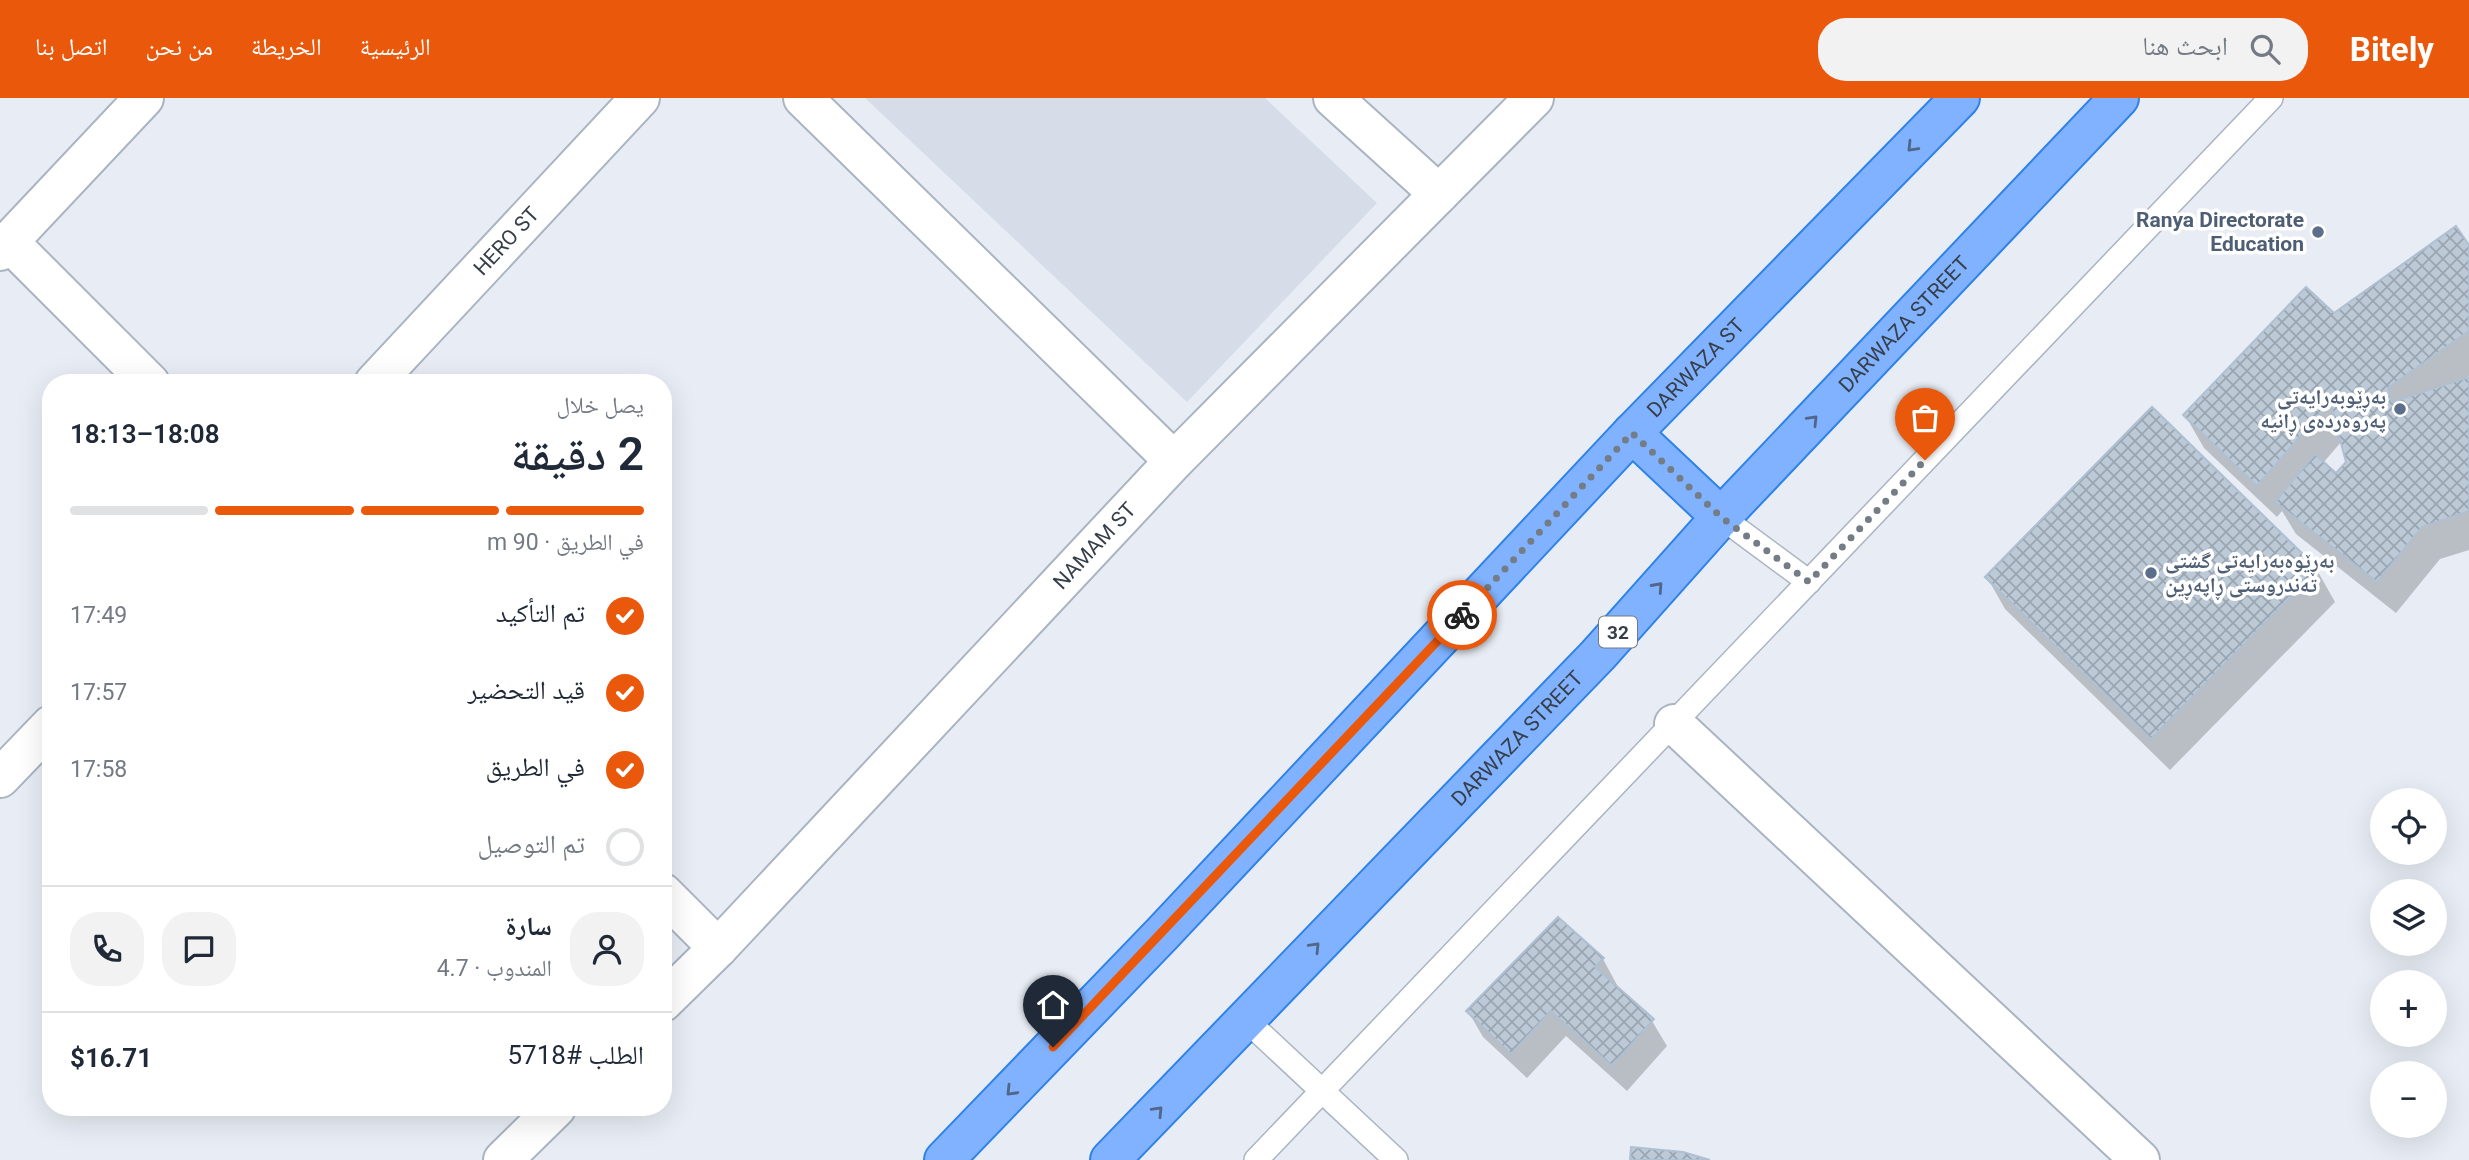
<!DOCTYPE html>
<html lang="ar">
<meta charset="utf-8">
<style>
:root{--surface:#fff;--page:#f2f2f3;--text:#1f2937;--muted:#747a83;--line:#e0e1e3;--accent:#ea580c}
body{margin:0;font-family:Roboto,"Noto Naskh Arabic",sans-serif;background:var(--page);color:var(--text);direction:rtl;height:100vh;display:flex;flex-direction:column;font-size:26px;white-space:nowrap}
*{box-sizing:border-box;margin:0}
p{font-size:23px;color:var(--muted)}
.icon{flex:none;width:38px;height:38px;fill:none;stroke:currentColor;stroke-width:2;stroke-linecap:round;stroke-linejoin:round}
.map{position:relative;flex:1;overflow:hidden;direction:ltr}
.side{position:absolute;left:42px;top:276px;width:630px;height:742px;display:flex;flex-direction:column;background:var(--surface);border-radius:28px;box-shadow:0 7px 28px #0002;direction:rtl}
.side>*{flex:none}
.fabs{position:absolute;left:2370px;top:690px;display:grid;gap:14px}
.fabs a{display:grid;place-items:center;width:77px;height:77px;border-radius:50%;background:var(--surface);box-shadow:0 7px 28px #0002;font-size:35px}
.pin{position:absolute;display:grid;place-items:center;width:60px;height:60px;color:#fff;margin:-72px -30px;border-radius:50% 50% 50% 0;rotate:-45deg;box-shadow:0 0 7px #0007}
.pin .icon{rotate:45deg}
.courier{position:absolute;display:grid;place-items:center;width:70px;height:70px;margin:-35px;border:5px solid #ea580c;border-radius:50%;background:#fff;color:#222;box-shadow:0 2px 9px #0007}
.head em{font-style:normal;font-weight:600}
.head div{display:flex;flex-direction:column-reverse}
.head{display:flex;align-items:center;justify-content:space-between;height:119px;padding:0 28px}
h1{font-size:46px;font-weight:600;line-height:52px}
.bar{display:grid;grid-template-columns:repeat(4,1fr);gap:10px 7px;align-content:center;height:84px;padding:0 28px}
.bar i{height:9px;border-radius:5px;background:var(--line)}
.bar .selected{background:var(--accent)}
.bar p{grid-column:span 4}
.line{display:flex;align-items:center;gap:18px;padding:0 28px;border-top:2px solid var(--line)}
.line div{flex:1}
.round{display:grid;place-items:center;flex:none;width:74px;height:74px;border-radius:28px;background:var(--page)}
ol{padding:0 28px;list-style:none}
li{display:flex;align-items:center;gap:21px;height:77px}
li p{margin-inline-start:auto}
li .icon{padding:7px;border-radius:50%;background:var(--accent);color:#fff;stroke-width:4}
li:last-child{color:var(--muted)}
li i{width:38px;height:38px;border:4px solid var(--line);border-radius:50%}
header{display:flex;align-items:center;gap:42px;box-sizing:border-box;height:98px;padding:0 35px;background:var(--accent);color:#fff}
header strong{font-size:33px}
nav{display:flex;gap:38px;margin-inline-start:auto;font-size:24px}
.search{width:490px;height:63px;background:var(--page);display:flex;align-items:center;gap:18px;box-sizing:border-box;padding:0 24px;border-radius:28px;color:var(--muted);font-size:26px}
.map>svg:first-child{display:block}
.residential{fill:#d6dde9}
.shadow{fill:#0003;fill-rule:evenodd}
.building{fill:url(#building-cross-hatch);stroke:#afc0d3;stroke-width:2;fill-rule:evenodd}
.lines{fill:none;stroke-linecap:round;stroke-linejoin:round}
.service-casing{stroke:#aab4c1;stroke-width:26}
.minor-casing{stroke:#aab4c1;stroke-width:42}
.trunk-casing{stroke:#2f82e7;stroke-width:42}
.service{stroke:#fff;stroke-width:23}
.minor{stroke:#fff;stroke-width:38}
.trunk{stroke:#80b2ff;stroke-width:38}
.oneway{stroke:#506789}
.done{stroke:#747c85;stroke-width:7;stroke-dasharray:0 12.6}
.route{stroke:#ea580c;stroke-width:9}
.service-dot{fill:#5c6f8a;stroke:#fff;stroke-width:2.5}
.labels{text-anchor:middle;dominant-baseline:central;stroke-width:7;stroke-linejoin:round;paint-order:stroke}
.shield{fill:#fff;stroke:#727980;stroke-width:2}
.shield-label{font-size:19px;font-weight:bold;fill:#363f49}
.service-label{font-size:21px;font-weight:bold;fill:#4e5e75;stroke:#fff;text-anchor:end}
.street-label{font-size:21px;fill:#363f49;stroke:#fff}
</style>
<header>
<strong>Bitely</strong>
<div class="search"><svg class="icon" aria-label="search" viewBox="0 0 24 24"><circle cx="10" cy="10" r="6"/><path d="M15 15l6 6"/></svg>ابحث هنا</div>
<nav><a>الرئيسية</a><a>الخريطة</a><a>من نحن</a><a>اتصل بنا</a></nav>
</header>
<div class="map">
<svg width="2469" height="1062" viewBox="0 0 2469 1062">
<defs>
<pattern id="building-cross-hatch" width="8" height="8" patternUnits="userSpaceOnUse" patternTransform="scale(1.75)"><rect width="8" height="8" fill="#bcc9d7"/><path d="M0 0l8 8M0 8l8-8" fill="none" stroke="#9aa5b0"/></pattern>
</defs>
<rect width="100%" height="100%" fill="#e8edf5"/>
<path class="residential" d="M 865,0 L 1265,0 L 1377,105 L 1187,304 Z"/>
<g class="shadow">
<path d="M 2469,150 L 2469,278 L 2466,280 L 2469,280 L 2469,452 L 2440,461 L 2396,515 L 2296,436 L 2282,413 L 2277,419 L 2204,350 L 2185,317 L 2333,218 ZM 2342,343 L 2348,364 L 2336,378 L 2323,365 Z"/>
<path d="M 2317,472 L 2335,504 L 2170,672 L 2005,511 L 1987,479 Z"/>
<path d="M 1603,861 L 1617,887 L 1615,889 L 1652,923 L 1667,948 L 1627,993 L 1566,938 L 1527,980 L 1483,939 L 1468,913 Z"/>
</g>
<g class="building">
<path d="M 2456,128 L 2469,147 L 2469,233 L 2388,290 L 2392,304 L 2469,279 L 2469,413 L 2422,429 L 2377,484 L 2275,404 L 2315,356 L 2336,375 L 2346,364 L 2330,304 L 2257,388 L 2183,317 L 2306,189 L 2334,215 Z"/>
<path d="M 2152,309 L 2318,471 L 2151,641 L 1985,479 ZM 2165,417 L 2202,452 L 2149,507 L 2112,472 Z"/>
<path d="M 2152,309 L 2318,471 L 2151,641 L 1985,479 Z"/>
<path d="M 1558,819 L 1604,860 L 1595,869 L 1654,921 L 1612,968 L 1551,913 L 1511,956 L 1466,913 Z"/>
<path d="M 1631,1049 L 1683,1054 L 1710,1062 L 1630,1062 Z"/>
</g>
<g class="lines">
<defs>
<g id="service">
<path d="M 1721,419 L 1809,484"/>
<path d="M 1245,921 L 1396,1062"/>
<path d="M 1256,1062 L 2271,0"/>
</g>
<g id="minor">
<path d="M 803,0 L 1174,363"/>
<path d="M 1333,0 L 1439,96"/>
<path d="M 9,144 L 150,285"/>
<path d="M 0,153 L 144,0"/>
<path id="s1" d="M 374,285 L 640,0"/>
<path d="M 1674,626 L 2140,1062"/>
<path d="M 0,680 L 51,627"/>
<path d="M 663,795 L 718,850"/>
<path id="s2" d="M 663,904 L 718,850 L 1174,363 L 1534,0"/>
<path d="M 503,1062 L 556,1010"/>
</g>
<g id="trunk">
<path d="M 1632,335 L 1721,419"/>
<path id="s3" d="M 944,1062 L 1162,836 L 1632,335 L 1960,0"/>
<path id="s4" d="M 1110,1062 L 1598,557 L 1721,419 L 2119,0"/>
</g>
</defs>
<use href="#service" class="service-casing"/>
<use href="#minor" class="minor-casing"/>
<use href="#trunk" class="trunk-casing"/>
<use href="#service" class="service"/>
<use href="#minor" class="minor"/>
<use href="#trunk" class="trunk"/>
</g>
<defs><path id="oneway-chevron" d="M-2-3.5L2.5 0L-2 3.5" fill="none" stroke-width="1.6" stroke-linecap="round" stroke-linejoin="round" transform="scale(1.75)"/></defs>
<g class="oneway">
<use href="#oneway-chevron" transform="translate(1912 49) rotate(134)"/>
<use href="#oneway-chevron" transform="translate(1813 322) rotate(-46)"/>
<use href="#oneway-chevron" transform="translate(1658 489) rotate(-48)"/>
<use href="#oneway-chevron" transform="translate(1315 849) rotate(-46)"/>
<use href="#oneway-chevron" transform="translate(1011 993) rotate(134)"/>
<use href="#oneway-chevron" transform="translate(1158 1013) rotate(-46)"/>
</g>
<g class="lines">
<path class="done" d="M 1462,517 L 1632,335 L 1721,419 L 1809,484 L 1925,362"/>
<path class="route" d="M 1053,949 L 1462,517"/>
</g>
<g class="service-dot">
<circle cx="2318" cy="134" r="7"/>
<circle cx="2400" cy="311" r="7"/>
<circle cx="2151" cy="475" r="7"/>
</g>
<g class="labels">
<rect class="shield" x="1599" y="518.5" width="38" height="31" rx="5"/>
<g class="shield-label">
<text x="1618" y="534">32</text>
</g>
<g class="service-label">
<text x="2304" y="122">Ranya Directorate<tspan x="2304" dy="24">Education</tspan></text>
<text x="2386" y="299">بەڕێوبەرایەتی<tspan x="2386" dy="24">پەروەردەی ڕانیە</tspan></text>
<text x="2165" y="463" text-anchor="start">بەڕێوەبەرایەتی گشتی<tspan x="2165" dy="24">تەندروستی ڕاپەڕین</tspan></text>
</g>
<g class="street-label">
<text stroke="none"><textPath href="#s1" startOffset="194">HERO ST</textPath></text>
<text stroke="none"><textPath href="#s4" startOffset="1153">DARWAZA STREET</textPath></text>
<text stroke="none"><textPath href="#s3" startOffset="1092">DARWAZA ST</textPath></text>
<text stroke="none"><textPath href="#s2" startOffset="628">NAMAM ST</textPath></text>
<text stroke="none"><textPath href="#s4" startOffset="586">DARWAZA STREET</textPath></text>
</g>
</g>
</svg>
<div class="fabs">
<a><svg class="icon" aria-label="locate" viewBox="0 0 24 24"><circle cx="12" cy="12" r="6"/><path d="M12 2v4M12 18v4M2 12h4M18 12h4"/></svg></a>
<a><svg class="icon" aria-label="layers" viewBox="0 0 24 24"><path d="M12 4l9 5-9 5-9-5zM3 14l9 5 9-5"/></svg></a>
<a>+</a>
<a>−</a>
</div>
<div class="pin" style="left:1925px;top:362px;background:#ea580c"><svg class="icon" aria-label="bag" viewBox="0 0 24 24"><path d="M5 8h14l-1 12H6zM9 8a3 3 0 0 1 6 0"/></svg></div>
<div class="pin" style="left:1053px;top:949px;background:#1f2937"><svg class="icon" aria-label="home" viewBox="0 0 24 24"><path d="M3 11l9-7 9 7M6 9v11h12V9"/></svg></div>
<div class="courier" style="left:1462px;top:517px"><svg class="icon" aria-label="bike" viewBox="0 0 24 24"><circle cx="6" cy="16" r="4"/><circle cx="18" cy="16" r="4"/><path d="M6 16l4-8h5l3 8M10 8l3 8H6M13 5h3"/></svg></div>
<section class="side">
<div class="head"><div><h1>2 دقيقة</h1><p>يصل خلال</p></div><em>18:08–18:13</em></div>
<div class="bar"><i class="selected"></i><i class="selected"></i><i class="selected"></i><i></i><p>في الطريق · 90 m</p></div>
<ol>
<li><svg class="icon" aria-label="check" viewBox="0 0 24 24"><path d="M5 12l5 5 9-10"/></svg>تم التأكيد<p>17:49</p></li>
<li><svg class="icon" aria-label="check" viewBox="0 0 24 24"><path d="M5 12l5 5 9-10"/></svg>قيد التحضير<p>17:57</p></li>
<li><svg class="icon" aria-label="check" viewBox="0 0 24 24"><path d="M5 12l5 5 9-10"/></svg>في الطريق<p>17:58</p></li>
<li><i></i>تم التوصيل</li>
</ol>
<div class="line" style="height:126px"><a class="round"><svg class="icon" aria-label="person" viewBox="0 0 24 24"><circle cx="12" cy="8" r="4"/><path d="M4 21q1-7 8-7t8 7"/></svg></a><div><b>سارة</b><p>المندوب · 4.7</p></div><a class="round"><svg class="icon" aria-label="chat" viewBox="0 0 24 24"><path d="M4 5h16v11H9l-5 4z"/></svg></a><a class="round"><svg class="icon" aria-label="phone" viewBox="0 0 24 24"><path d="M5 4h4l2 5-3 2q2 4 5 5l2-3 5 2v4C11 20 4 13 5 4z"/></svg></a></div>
<div class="line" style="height:91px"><div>الطلب #5718</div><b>$16.71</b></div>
</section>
</div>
